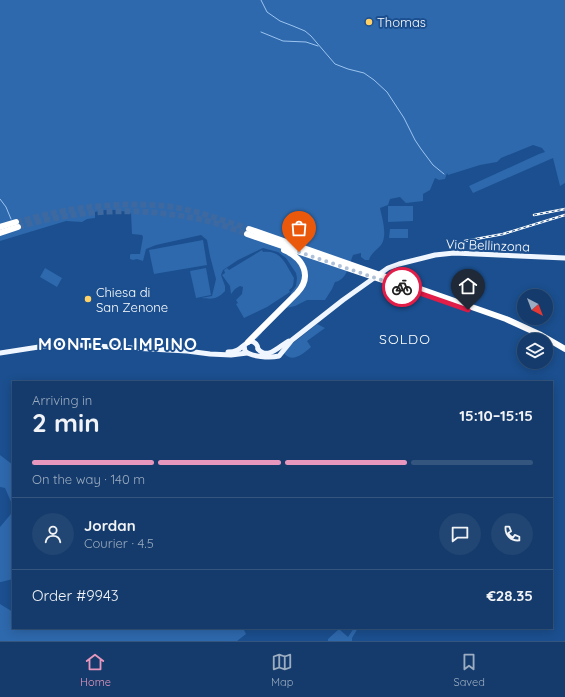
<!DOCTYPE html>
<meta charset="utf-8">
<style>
:root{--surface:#143b6b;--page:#214673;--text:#f1f3f6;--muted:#9dadc1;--line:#33557e;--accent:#e797bd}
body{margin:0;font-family:Quicksand,sans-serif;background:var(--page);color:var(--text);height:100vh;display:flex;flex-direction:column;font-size:15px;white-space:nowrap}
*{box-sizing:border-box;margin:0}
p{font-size:13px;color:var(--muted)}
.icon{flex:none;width:22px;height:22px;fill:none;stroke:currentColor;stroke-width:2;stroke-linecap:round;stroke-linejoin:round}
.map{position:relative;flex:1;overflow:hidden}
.details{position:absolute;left:12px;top:381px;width:541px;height:248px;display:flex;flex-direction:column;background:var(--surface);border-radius:0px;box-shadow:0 2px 10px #0003,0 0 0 1px var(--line)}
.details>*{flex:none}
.needle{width:26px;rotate:138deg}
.controls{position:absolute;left:517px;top:289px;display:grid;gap:8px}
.controls a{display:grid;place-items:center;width:36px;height:36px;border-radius:50%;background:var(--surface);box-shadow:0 2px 10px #0003,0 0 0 1px var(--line);font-size:20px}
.pin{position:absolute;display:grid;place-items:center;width:34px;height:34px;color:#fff;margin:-41px -17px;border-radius:50% 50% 50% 0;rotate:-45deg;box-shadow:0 0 4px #0007}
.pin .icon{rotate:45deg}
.courier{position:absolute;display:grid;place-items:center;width:40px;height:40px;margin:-20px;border:3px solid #e11d48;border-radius:50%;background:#fff;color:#222;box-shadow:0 1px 5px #0007}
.headline em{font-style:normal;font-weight:800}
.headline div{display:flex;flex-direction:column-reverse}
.headline{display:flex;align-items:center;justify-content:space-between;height:68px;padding:0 20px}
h1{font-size:26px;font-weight:800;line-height:30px}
.bar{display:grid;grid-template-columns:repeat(4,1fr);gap:6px 4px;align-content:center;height:48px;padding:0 20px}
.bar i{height:5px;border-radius:3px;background:var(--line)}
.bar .active{background:var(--accent)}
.bar p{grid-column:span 4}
.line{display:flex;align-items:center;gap:10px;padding:0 20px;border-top:1px solid var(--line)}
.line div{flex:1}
.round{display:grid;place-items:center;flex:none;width:42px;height:42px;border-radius:21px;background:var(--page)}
.menu{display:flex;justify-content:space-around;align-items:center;height:56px;border-top:1px solid var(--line);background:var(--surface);font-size:11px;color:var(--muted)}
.menu a{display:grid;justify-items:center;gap:2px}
.menu .active{color:var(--accent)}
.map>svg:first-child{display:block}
.green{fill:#2e69ad}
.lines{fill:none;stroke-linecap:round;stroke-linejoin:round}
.stream{stroke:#9cc4f0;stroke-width:1}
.highway-tunnel{stroke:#3d69a0;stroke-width:6;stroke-dasharray:6 3;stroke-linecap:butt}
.primary{stroke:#f0f6ff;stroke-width:5}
.highway{stroke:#fff;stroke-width:6}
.rail-casing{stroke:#fff;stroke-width:2.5}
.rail{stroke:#1b4f8f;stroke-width:1;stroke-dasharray:3;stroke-linecap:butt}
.done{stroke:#afc1d8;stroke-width:4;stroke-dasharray:0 7.2}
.route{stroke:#e11d48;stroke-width:5}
.poi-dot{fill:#ffd166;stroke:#1b4f8f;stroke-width:1.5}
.labels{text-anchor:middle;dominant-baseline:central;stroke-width:4;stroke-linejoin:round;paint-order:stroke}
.poi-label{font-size:13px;fill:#fff;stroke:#1b4f8f;text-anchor:start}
.street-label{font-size:13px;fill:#fff;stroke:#1b4f8f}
.neighbourhood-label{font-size:14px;letter-spacing:1px;fill:#fff;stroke:#1b4f8f}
.district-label{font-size:17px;font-weight:bold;letter-spacing:1px;fill:#fff;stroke:#1b4f8f}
</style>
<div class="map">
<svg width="565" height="641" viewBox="0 0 565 641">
<rect width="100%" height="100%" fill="#1b4f8f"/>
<g class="green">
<path d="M 0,0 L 565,0 L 565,183 L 560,186 L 553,158 L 473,193 L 469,186 L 539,154 L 545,152 L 542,148 L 533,145 L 501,158 L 497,162 L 480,165 L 448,175 L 447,173 L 445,179 L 439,180 L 435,178 L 430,190 L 423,194 L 423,201 L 406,203 L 400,197 L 390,199 L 388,205 L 380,208 C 382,218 388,236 381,245 C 377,250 371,253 369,260 L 365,260 L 361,257 L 361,253 L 353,255 C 349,265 347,280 335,282 L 332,289 L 325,300 L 307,300 L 295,306 L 286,308 L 262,332 L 262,333 L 257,339 L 254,339 L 288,306 L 291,293 L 296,286 L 297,278 L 296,273 L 286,258 L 278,252 L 263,248 L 238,260 L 223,270 L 221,275 L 225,286 L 225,291 C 217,300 212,299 201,298 L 212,296 L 216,279 L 210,256 L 207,240 L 201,235 L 156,245 L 146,249 L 143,261 L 137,259 L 133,260 L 130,259 L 130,255 L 131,254 L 140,254 L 143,237 L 142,235 L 132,234 L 131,213 C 119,210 107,208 95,212 L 95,218 L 87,219 L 82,222 L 66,221 L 0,241 Z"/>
<path d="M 388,206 L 413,206 L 413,221 L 388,222 Z"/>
<path d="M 390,229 L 408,229 L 408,238 L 389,238 Z"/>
<path d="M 203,240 L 207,265 L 154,274 L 149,250 Z"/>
<path d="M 262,250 L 263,252 C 281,249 286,265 294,278 C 293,284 294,287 289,290 L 290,292 L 267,307 L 244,318 L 236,304 L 238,303 L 236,300 L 242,294 L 243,287 L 240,286 L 235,289 L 231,294 L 230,286 L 222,275 L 225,273 L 224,270 L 227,268 L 229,270 Z"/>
<path d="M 45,268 L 62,278 L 57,287 L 40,277 Z"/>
<path d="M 206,268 L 211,295 L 196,298 L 190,271 Z"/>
<path d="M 317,324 L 325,328 L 307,341 L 311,347 C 304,353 292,364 284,353 L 287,348 Z"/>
<path d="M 0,455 L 13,465 L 13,579 L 1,582 L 0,582 L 0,527 L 11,514 L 12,504 L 5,488 L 0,487 Z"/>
<path d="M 0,604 L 13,612 L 13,628 L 243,628 L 246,634 L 237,641 L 0,641 Z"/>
<path d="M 354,628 L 358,628 L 352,638 L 352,641 L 328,641 L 328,639 L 339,629 L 348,637 Z"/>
</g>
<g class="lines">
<g class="stream">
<path d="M 261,0 L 267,12 L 280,21 L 293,26 L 305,31 L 311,36 L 335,64 L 348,69 L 364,73 L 374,80 L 387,92 L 404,118 L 415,140 L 421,149 L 433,165 L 444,174"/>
<path d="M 261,32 L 283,41 L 306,42 L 318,46"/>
<path d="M 0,199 L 6,207 L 11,219"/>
</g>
<g class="highway-tunnel">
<path d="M 16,222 C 27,220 38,216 49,214 C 87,205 140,201 179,208 C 203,213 226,221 249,229"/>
<path d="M 18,227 C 29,224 40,221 51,219 C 101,208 153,209 203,220 C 218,223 233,229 247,234"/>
</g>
<g class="primary">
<path d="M 244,346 L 245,351 C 251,357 270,358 279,356 L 292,340 L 343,300 L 388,268 L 399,264 L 435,255 L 454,253 L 565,258"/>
<path d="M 258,349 C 268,361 280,345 289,341"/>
<path d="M 228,352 C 241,352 242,344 251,341 C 255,342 258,345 258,349"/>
<path d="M 0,353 L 58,344 L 187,351 L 210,354 L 231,355 L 247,353"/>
</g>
<g class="highway">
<path d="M 0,227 L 16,222"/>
<path d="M 249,229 L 506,319 L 541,335 L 565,349"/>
<path d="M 0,233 L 18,227"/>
<path d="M 247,234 L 406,288"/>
<path d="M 248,342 L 297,293 C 313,276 303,258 284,250"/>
</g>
<defs>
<g id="rail">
<path d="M 534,215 L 565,209"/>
<path d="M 465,241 L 503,234 L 565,215"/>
</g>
</defs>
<use href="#rail" class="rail-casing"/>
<use href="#rail" class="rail"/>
</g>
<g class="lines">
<path class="done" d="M 299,252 L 402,287"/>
<path class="route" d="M 402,287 L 468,310"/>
</g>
<g class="poi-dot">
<circle cx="369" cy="22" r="4"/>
<circle cx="88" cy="299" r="4"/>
</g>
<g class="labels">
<g class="poi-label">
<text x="377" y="22">Thomas</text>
<text x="96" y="292">Chiesa di<tspan x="96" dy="15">San Zenone</tspan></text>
</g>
<g class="street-label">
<text transform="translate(488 245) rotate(2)">Via Bellinzona</text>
</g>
<g class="neighbourhood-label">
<text x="405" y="339">SOLDO</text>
</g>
<g class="district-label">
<text x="118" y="343">MONTE OLIMPINO</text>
</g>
</g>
</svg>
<div class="controls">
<a><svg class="needle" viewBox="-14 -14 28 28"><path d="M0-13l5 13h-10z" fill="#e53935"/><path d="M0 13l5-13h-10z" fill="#9dadc1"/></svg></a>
<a><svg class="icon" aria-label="layers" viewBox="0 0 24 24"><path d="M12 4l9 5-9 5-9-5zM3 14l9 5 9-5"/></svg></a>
</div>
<div class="pin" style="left:299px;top:252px;background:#ea580c"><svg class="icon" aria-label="bag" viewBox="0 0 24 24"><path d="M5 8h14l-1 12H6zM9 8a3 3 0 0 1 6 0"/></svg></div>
<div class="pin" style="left:468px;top:310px;background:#1f2937"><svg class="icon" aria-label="home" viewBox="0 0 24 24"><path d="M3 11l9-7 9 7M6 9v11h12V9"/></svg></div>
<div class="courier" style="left:402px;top:287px"><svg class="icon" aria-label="bike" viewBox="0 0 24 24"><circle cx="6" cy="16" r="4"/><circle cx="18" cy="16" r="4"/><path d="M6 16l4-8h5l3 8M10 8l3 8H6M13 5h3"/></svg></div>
<section class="details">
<div class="headline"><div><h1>2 min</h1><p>Arriving in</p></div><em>15:10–15:15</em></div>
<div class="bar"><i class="active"></i><i class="active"></i><i class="active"></i><i></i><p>On the way · 140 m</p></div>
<div class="line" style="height:72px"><a class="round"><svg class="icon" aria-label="person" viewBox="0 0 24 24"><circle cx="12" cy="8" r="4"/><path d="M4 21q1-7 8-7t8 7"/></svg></a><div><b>Jordan</b><p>Courier · 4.5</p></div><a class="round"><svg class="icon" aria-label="chat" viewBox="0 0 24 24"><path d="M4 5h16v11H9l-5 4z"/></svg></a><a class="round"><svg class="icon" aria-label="phone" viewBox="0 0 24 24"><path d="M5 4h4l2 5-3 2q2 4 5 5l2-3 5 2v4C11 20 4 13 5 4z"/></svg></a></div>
<div class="line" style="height:52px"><div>Order #9943</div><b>€28.35</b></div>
</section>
</div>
<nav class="menu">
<a class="active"><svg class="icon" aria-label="home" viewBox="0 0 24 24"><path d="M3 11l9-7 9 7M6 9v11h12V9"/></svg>Home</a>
<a><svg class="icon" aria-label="map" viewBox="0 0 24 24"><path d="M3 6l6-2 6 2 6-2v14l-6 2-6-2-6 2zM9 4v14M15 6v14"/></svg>Map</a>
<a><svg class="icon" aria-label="saved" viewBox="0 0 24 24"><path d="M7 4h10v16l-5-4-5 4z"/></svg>Saved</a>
</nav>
